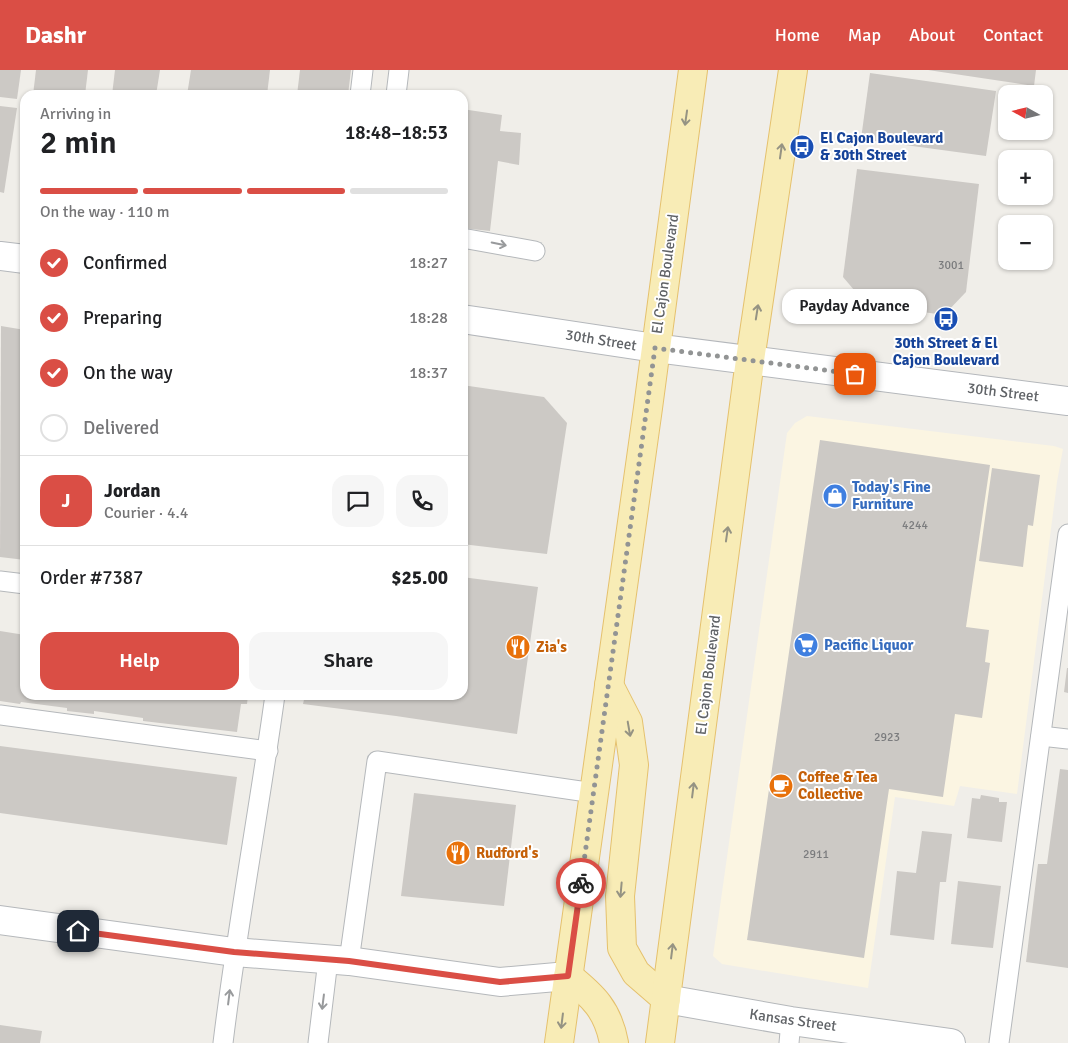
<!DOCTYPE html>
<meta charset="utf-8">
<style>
:root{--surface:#fff;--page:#f6f6f6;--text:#202124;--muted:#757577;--line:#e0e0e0;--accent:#da4e45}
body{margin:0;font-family:Signika,sans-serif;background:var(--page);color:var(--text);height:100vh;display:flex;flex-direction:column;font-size:19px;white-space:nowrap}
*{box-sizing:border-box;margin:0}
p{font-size:16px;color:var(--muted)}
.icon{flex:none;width:28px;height:28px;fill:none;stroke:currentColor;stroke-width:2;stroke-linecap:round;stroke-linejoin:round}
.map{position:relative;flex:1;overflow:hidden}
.drawer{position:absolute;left:20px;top:20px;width:448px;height:610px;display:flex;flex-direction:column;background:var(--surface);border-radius:15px;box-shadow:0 1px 4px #0004}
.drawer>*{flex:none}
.needle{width:32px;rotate:278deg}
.tools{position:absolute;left:998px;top:15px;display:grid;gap:10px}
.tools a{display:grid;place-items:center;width:55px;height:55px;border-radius:10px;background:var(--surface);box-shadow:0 1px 4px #0004;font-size:25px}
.pin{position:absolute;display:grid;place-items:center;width:42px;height:42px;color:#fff;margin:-21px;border-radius:10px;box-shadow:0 2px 8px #0006}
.courier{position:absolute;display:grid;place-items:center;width:50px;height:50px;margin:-25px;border:4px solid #da4e45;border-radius:50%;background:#fff;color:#222;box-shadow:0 1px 6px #0007}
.bubble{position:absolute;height:35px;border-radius:15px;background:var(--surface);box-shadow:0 1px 4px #0004;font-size:16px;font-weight:600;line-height:35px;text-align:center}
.summary em{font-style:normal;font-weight:600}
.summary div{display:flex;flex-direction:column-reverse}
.summary{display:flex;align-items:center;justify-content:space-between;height:85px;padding:0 20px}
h1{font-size:32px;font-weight:600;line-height:38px}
.bar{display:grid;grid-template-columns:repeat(4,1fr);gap:8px 5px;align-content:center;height:60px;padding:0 20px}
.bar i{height:6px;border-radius:4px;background:var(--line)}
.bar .on{background:var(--accent)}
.bar p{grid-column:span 4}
.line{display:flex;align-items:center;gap:12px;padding:0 20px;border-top:1px solid var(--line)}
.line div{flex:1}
.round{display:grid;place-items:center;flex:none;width:52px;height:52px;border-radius:15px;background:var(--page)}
ol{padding:0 20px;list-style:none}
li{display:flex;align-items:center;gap:15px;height:55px}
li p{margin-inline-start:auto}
li .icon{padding:5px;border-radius:50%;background:var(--accent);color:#fff;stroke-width:4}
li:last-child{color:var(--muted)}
li i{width:28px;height:28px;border:2px solid var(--line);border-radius:50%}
.primary-button{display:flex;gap:10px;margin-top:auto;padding:10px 20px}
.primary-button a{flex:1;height:58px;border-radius:15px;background:var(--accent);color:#fff;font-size:20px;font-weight:600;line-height:58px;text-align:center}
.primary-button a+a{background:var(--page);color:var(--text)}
header{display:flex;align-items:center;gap:30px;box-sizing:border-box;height:70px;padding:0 25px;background:var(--accent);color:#fff}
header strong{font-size:24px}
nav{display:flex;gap:28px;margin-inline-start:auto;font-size:18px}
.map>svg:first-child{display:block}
.commercial{fill:#fbf5e2}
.building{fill:#ccc9c5}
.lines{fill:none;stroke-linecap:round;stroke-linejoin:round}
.service-casing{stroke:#b5b8bb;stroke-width:21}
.minor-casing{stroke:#b5b8bb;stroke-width:30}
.tertiary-casing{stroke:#b5b8bb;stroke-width:30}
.secondary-casing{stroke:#b4b7bb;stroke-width:30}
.primary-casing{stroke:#e5c16d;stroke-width:30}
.service{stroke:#fff;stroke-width:19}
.minor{stroke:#fff;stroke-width:28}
.tertiary{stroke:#fff;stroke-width:28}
.secondary{stroke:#fff;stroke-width:28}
.primary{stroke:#f8ecb6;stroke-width:28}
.oneway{stroke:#959383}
.oneway2{stroke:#989a9c}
.done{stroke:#929494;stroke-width:5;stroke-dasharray:0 9}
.route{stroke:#da4e45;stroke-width:6}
.labels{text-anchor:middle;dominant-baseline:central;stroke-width:4;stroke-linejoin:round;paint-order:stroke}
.number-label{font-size:12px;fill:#7b7c7e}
.transit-label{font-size:15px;font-weight:bold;fill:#164399;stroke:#fff;text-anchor:start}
.street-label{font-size:15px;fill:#606367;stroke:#fff}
.shop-label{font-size:15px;font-weight:bold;fill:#366cbe;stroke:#fff;text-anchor:start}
.food-label{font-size:15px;font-weight:bold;fill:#c56008;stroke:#fff;text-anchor:start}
</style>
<header>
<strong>Dashr</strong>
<nav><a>Home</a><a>Map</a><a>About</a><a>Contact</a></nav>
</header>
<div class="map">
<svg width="1068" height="973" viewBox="0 0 1068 973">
<rect width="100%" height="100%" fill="#f0eee9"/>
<path class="commercial" d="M 807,346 L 1054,376 L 1063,379 L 1057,412 L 1017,724 L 960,716 L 954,736 L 895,727 L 868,918 L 722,894 L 713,886 L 787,363 L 795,353 Z"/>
<g class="building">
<path d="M 0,0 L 21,0 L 17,29 L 0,27 Z"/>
<path d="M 36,0 L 88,0 L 85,25 L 33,25 Z"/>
<path d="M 115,0 L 160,0 L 156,25 L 112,25 Z"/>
<path d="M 191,0 L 270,0 L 267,25 L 187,25 Z"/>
<path d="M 300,0 L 351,0 L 348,25 L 297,25 Z"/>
<path d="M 928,0 L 1036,0 L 1034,16 Z"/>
<path d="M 870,3 L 996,21 L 986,86 L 861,69 Z"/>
<path d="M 0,36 L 17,38 L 4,123 L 0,122 Z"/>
<path d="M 462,39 L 502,45 L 500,61 L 521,63 L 519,95 L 498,91 L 490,161 L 462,158 Z"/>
<path d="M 24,95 L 25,95 L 25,126 L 20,125 Z"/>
<path d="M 857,99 L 979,114 L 966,222 L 944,245 L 866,234 L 843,207 Z"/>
<path d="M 1,256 L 25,260 L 25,490 L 0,487 Z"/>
<path d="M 462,315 L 544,327 L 567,353 L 547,484 L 462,474 Z"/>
<path d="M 820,370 L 990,395 L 966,557 L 989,560 L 985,592 L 990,593 L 982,648 L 955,644 L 943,727 L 889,719 L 864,888 L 747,870 Z"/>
<path d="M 992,398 L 1040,405 L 1033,456 L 1028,455 L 1023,497 L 979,491 Z"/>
<path d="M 462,507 L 538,517 L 517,664 L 396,646 L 303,634 L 305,625 L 462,625 Z"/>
<path d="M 0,561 L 25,565 L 25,625 L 248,625 L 247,634 L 241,634 L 237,662 L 143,651 L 143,648 L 94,641 L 94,644 L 67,641 L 67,638 L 21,632 L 20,634 L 0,631 Z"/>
<path d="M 1067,598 L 1068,598 L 1068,623 L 1064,622 Z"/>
<path d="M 0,676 L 237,707 L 227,775 L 0,743 Z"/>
<path d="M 1060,699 L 1068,700 L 1068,898 L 1026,892 L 1038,794 L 1047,794 Z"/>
<path d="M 414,723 L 516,735 L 504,836 L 401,826 Z"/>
<path d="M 981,725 L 999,728 L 999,732 L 1007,732 L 1002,772 L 967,768 L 972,728 L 980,729 Z"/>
<path d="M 922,761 L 952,764 L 946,812 L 940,812 L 934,870 L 890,865 L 897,801 L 916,803 Z"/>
<path d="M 958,811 L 1001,816 L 993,878 L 951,874 Z"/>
<path d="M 0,955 L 42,961 L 40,973 L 0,973 Z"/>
</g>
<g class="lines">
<defs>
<g id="service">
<path d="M 360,25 L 363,0"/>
<path d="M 396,25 L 399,0"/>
<path d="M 462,168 L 535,181"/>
<path d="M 0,511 L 25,514"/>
<path d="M 0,645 L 268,681"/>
<path d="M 1041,666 L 1068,669"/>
<path d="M 349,891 L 377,691 L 594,723"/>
<path d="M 223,973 C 237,857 259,741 275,625"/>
<path d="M 318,973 L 328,890"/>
<path d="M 789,973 L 791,951"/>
<path d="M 999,973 L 1068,464"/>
</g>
<g id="minor">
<path d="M 234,882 L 349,891 L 500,912 L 568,906"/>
<path d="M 666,929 L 791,951 L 951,973"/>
</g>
<path id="tertiary" d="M 0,850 L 234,882"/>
<g id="secondary">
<path d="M 0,186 L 25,189"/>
<path d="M 462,249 L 655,278 L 1068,331"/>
</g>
<g id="primary">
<path d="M 609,615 L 628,652 L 634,695 L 620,826 L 622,878 L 636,903 L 666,929"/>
<path d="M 568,906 C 593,926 608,940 614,973"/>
<path d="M 559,973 L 648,338 L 693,0"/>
<path d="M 660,973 L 750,290 L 793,0"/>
</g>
</defs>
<use href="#service" class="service-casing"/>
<use href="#minor" class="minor-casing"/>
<use href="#tertiary" class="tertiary-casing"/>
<use href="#secondary" class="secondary-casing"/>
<use href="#primary" class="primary-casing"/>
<use href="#service" class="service"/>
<use href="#minor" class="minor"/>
<use href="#tertiary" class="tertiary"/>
<use href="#secondary" class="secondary"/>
<use href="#primary" class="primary"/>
</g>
<defs><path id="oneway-shaft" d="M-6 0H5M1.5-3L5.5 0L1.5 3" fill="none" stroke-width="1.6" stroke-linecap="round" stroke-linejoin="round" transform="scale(1.25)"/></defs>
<g class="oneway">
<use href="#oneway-shaft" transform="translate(686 48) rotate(98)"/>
<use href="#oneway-shaft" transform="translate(781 81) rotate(-82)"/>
<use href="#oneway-shaft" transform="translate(757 242) rotate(-81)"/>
<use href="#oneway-shaft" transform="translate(727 464) rotate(-82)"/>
<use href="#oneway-shaft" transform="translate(629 659) rotate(80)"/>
<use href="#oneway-shaft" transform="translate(693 720) rotate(-83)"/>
<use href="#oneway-shaft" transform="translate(621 820) rotate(95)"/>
<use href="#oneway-shaft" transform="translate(672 881) rotate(-83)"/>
<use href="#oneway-shaft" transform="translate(562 951) rotate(97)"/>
</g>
<g class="oneway2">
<use href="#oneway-shaft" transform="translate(499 174) rotate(12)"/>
<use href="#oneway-shaft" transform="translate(229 927) rotate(-83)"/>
<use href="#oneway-shaft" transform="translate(323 932) rotate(97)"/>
</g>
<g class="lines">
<path class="done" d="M 581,813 L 655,278 L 855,304"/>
<path class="route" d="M 78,861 L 234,882 L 349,891 L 500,912 L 568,906 L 581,813"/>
</g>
<defs>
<symbol id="bus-disc" viewBox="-11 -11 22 22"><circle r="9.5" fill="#1a4fb4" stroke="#fff"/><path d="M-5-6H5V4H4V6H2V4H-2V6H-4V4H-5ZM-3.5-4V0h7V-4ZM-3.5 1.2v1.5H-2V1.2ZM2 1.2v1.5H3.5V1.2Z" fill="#fff"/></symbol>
<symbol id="shop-disc" viewBox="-11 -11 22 22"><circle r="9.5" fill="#3f7fe0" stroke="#fff"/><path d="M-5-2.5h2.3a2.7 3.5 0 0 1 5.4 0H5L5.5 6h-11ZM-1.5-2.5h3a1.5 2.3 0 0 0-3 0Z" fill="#fff"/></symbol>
<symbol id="supermarket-disc" viewBox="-11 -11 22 22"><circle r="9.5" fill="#3f7fe0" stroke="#fff"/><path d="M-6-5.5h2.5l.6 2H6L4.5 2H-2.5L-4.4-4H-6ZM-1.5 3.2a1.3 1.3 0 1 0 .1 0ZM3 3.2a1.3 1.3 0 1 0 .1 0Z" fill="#fff"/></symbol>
<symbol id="restaurant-disc" viewBox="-11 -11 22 22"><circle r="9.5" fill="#e8710a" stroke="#fff"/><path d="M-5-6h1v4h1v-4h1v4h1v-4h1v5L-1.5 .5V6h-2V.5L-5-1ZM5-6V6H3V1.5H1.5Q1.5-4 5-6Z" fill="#fff"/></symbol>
<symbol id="cafe-disc" viewBox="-11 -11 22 22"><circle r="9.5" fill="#e8710a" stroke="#fff"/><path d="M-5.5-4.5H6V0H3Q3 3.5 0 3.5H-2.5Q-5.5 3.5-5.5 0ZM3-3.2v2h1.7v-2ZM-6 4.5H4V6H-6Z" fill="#fff"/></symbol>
</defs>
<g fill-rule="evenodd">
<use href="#bus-disc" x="788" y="63" width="28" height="28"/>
<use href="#bus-disc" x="932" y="235" width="28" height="28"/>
<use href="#shop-disc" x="821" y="412" width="28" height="28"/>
<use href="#supermarket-disc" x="792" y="561" width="28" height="28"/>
<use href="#restaurant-disc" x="504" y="563" width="28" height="28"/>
<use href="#cafe-disc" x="767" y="702" width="28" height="28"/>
<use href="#restaurant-disc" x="444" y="769" width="28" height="28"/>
</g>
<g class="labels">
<g class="number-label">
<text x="951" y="195">3001</text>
<text x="915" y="455">4244</text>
<text x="887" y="667">2923</text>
<text x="816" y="784">2911</text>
</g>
<g class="transit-label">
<text x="820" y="68">El Cajon Boulevard<tspan x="820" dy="17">&amp; 30th Street</tspan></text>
<text x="946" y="273" text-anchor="middle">30th Street &amp; El<tspan x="946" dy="17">Cajon Boulevard</tspan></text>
</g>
<g class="street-label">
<text transform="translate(665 204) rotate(-82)">El Cajon Boulevard</text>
<text transform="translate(601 270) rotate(9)">30th Street</text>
<text transform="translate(1003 322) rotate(7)">30th Street</text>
<text transform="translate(708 605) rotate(-83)">El Cajon Boulevard</text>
<text transform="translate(793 950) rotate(8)">Kansas Street</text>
</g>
<g class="shop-label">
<text x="852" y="417">Today's Fine<tspan x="852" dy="17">Furniture</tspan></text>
<text x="824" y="575">Pacific Liquor</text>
</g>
<g class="food-label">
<text x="536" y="577">Zia's</text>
<text x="798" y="707">Coffee &amp; Tea<tspan x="798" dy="17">Collective</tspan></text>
<text x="476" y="783">Rudford's</text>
</g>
</g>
</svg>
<div class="tools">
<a><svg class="needle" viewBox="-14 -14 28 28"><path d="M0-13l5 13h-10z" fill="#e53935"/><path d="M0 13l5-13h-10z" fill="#757577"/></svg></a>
<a>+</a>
<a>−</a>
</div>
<div class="pin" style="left:855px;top:304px;background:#ea580c"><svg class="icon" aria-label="bag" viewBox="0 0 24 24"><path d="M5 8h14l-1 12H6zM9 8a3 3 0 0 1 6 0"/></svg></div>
<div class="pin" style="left:78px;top:861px;background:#1f2937"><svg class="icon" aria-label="home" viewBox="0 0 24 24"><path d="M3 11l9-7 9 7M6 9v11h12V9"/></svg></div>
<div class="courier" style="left:581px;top:813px"><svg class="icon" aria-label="bike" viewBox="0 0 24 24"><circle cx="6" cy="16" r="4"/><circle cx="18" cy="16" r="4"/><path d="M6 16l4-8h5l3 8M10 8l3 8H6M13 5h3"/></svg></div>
<div class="bubble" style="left:782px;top:219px;width:145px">Payday Advance</div>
<section class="drawer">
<div class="summary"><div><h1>2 min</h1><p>Arriving in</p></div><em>18:48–18:53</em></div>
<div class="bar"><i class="on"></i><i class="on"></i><i class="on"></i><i></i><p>On the way · 110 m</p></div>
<ol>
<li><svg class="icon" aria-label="check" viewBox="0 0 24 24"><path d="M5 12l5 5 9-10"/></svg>Confirmed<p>18:27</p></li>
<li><svg class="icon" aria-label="check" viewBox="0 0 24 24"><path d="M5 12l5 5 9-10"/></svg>Preparing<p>18:28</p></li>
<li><svg class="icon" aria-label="check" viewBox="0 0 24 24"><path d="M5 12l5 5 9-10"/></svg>On the way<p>18:37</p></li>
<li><i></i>Delivered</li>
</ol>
<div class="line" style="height:90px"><b class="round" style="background:var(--accent);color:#fff">J</b><div><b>Jordan</b><p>Courier · 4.4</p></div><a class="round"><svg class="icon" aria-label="chat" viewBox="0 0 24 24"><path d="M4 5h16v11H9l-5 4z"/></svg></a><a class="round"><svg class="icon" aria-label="phone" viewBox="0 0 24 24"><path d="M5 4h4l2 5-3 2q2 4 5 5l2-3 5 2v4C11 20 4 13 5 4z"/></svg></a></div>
<div class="line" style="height:65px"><div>Order #7387</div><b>$25.00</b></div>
<div class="primary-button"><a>Help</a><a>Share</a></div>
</section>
</div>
